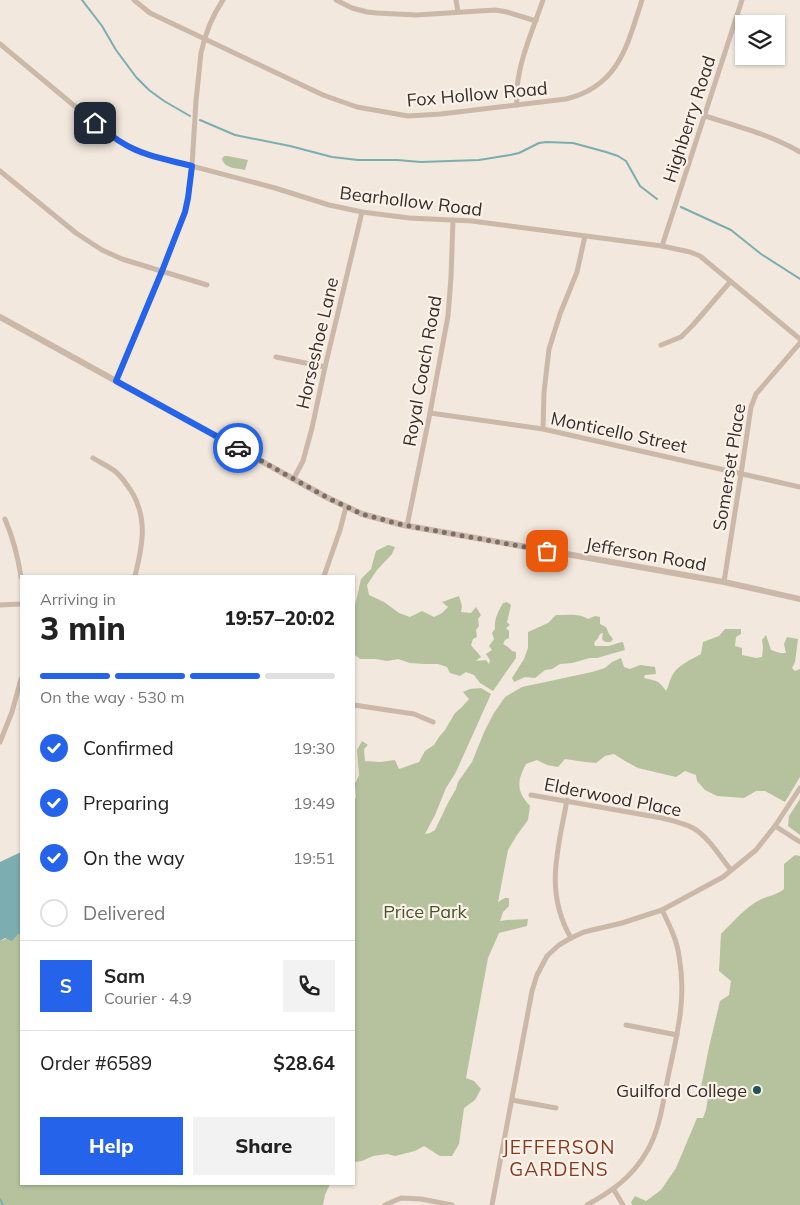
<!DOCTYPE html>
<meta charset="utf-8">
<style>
:root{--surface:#fff;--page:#f2f2f2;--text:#222;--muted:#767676;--line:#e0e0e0;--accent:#2563eb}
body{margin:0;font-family:Mulish,sans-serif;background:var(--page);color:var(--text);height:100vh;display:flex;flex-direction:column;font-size:19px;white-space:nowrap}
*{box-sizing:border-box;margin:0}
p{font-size:16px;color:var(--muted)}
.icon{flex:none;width:28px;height:28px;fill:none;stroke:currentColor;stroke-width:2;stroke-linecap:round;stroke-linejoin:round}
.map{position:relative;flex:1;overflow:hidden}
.panel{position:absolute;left:20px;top:575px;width:335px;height:610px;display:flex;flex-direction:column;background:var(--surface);border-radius:0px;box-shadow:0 1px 4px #0004}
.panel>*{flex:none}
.buttons{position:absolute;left:735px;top:15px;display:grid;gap:10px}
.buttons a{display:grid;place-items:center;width:50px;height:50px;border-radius:0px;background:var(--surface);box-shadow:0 1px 4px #0004;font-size:25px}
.pin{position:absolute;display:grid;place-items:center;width:42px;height:42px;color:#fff;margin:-21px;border-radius:10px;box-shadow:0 2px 8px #0006}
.courier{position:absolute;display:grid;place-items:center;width:50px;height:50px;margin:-25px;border:4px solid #2563eb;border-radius:50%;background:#fff;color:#222;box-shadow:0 1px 6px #0007}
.summary em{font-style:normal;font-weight:800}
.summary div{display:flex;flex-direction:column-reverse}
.summary{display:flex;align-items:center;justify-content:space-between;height:85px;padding:0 20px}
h1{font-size:32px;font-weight:800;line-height:38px}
.bar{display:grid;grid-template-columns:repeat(4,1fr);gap:8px 5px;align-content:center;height:60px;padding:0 20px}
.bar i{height:6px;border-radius:4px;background:var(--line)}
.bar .active{background:var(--accent)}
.bar p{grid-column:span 4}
.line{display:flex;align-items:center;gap:12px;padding:0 20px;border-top:1px solid var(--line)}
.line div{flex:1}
.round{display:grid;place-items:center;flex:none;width:52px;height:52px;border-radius:0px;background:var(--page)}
ol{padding:0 20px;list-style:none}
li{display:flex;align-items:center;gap:15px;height:55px}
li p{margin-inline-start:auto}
li .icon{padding:5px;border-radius:50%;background:var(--accent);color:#fff;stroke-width:4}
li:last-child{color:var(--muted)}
li i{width:28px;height:28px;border:2px solid var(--line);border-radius:50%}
.cta{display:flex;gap:10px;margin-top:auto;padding:10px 20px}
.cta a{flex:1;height:58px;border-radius:0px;background:var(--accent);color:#fff;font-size:20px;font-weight:800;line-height:58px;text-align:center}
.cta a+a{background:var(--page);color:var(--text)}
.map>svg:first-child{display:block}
.green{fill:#b5c29d}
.water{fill:#7cadb0}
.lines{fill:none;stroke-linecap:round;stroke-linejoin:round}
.stream{stroke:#7cadb0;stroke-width:2}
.minor{stroke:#cbb8a9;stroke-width:5}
.tertiary{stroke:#cbb8a9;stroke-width:6}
.done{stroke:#796e68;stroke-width:5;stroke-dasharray:0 9}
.route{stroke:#2563eb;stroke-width:6}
.poi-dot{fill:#1e5559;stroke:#faf2e9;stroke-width:2}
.labels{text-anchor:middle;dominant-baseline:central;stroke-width:4.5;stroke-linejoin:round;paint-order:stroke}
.street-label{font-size:18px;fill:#382d29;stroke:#faf2e9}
.park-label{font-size:18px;fill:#47562c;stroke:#faf2e9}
.poi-label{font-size:18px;fill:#382d29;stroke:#faf2e9;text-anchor:end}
.neighbourhood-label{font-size:19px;letter-spacing:1px;fill:#873a21;stroke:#faf2e9}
</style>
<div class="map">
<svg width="800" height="1205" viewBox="0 0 800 1205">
<rect width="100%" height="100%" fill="#f2e8dd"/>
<g class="green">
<path d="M 224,156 L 228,156 L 248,160 L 245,170 C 237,168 225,169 222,159 Z"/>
<path d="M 388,545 L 395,547 L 392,554 L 377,570 L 367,585 L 369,595 L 384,602 L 399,613 L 410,617 L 422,611 L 434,617 L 442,613 L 448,607 L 442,602 L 459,596 L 462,606 L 461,612 L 471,613 L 476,607 L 481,615 L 478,619 L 479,626 L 476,630 L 477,637 L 473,639 L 471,645 C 474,650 478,652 481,657 L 476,661 L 486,660 L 489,664 L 490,660 L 486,654 L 492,650 L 489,646 L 494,639 L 492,633 L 495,629 C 494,619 498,612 503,603 L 507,602 L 511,605 L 507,622 L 510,625 L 506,628 L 509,631 L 509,638 L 505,640 L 503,644 L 508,647 L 512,651 L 516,652 L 516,658 L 493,691 L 480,683 L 474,675 L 466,672 L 460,676 L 450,673 L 447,667 L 438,664 L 424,664 L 410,663 L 398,659 L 387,661 L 376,659 L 360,659 L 354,654 L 354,610 L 361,579 L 371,569 L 376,551 Z"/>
<path d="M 556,615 C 568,615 579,613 588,619 L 595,616 L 600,617 L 600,624 L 606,627 L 609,634 L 613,639 L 611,642 L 605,642 L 602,639 L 603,633 L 600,634 L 598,638 L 594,643 L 595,646 L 609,646 L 618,643 L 623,642 L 625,650 L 597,658 L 590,658 L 572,663 L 560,664 L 552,669 L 545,670 L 535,678 L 525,677 L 514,682 L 512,678 L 524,659 L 528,648 L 528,632 L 548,623 Z"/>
<path d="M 725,629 L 741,629 L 741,634 L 736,637 L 735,646 L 742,648 L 742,655 L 756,658 L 762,657 L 763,647 L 762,640 L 766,635 L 771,650 L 780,653 L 786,653 L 784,644 L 787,637 L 798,639 L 795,662 L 792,668 L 795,671 L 800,669 L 800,777 L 785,802 L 765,791 L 756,791 L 744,798 L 717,796 L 705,790 L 697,781 L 696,775 L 685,771 L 676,777 L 638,768 L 625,761 L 614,754 L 605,756 L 596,763 L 585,762 L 565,759 L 558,767 L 547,765 L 537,760 L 526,764 C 517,781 516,791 530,806 L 528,820 L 517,835 L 508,850 L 498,902 L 505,898 L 509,898 L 509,906 L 503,912 L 500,921 C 509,919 519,920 528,919 L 527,926 L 499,933 L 488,958 L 466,1078 L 474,1081 L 481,1089 L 475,1100 L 464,1108 L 459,1144 L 452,1156 L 440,1156 L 424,1146 L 415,1151 L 395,1156 L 387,1154 L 373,1156 L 362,1161 L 354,1162 L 354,802 L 356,797 L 355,784 L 359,775 L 357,750 L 362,741 L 368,745 L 364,749 L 365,761 L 380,762 L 395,760 L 399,769 L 419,762 L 425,751 L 434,745 L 439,737 L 445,730 L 455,713 L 462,707 L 469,699 L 463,692 L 470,689 L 481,688 L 491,694 L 456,772 L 446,788 L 435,815 L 425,834 L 430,833 L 435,830 L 449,801 L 456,789 L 458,782 L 472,762 L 485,730 L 494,713 L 505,697 L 522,687 L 592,672 L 605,668 L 612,662 L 621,658 L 624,667 L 630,669 L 640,665 L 655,667 L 656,674 L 645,675 L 644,678 C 656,681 659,680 666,691 C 669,686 669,681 672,676 C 676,666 692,659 701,654 L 703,642 L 719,636 Z"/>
<path d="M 800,799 L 800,835 L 788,826 L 789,816 Z"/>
<path d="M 795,855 L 800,856 L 800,1205 L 632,1205 L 631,1202 L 635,1196 L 646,1201 L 661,1190 L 676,1168 L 697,1118 L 703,1118 L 706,1110 L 708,1097 L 700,1092 L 709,1047 L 720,1001 L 729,995 L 731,981 L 719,971 L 721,934 C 732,923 743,910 756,902 C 767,895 774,897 784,889 L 784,864 Z"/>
<path d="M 18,934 L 21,935 L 21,1184 L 330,1184 L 325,1195 L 323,1205 L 0,1205 L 0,941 Z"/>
</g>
<path class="water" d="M 21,852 L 21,935 L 18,934 L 12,941 L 5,938 L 0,941 L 0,862 Z"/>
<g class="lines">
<g class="stream">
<path d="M 82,0 L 102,26 L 116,50 L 136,77 L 149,90 L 164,101 L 190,116"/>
<path d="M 200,120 L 235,135 L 290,146 L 332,157 L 358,160 L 397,160 L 421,162 L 479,160 L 510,155 L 519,153 L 539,143 L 546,142 L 573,143 L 606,152 L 618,156 L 626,161 L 640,186 L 657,199"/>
<path d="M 681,207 L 731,230 L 761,254 L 800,279"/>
<path d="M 0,1199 L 3,1205"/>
</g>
<g class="minor">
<path d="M 134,0 L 150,13 L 323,95 L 357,107 L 408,116 L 441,114 L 566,99 C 619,86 627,46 642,0"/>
<path d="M 336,0 L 352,8 L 367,12 L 377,13 L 416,15 L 495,10 L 507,12 L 536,21"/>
<path d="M 456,0 L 458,12"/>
<path d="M 0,44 L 95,123 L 122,143 L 150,155 L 275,188 L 329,205 L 362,212 L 409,218 L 472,221 L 662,246 L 690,252 L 700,256 L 800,339"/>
<path d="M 517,105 C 514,70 532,33 543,0"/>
<path d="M 705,116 C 737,126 771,135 800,152"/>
<path d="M 0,171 L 76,233 L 102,250 L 122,259 L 207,285"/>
<path d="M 662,246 L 742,0"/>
<path d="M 661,345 L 681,337 L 693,325 L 730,282"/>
<path d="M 276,357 L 325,367"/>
<path d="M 116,381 L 162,271 L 185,212 L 188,198 L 192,166 L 196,101 L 201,53 C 205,34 212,16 223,0"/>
<path d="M 430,413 L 543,429 L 800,487"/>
<path d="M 543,429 L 544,392 L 549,349 L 560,314 L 577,272 L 585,236"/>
<path d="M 93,458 C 101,463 110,467 116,472 C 123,478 128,486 133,494 C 148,521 142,548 135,576"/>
<path d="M 294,478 L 303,461 L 312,428 L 325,367 L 362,212"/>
<path d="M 5,519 C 13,538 18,557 21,577"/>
<path d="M 407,526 L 430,413 L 448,316 L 451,277 L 453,220"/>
<path d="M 324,576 L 340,530 L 346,507"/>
<path d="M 724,582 L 741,474 L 751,407 L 756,394 L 800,343"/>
<path d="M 0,605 L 21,604"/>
<path d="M 354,705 L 414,714 L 433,722"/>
<path d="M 0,742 L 12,712 L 21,679"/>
<path d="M 531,795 L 662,818 C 673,821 683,823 693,828 C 709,837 720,857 731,870"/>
<path d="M 567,800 C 558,850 544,891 571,938"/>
<path d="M 775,826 L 800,842"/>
<path d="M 626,1025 L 677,1035"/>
<path d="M 512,1100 L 556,1108"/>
<path d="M 614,1190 L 623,1205"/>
<path d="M 385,1205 L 401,1198 L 421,1199 L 452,1205"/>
<path d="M 492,1205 L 532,991 L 537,975 L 547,956 L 559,945 L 571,938 L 584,932 L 622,923 L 662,910 L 723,877 L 756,850 L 775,826 L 800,788"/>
<path d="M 587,1205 C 612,1191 631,1178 646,1153 C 660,1130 663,1102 668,1077 C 677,1034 687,999 679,956 C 677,940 669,924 662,910"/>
</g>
<path class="tertiary" d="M 0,317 L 328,498 L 362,514 L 403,525 L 724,582 L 800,599"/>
</g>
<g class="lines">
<path class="done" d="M 238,448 L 328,498 L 362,514 L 403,525 L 547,551"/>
<path class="route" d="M 95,123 C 104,129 112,137 121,142 C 142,156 169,160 192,166 L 188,198 L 185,212 L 162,271 L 116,381 L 238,448"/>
</g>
<circle class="poi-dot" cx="757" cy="1090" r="5"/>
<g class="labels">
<g class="street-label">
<text transform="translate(477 94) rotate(-5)">Fox Hollow Road</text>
<text transform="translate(689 119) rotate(-72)">Highberry Road</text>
<text transform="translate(411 201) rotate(7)">Bearhollow Road</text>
<text transform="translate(317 343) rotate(-77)">Horseshoe Lane</text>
<text transform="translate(422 371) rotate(-80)">Royal Coach Road</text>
<text transform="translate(619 432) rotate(12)">Monticello Street</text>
<text transform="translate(729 467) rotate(-81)">Somerset Place</text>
<text transform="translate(646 554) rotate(10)">Jefferson Road</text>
<text transform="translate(613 797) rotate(11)">Elderwood Place</text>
</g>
<g class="park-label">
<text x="425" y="911">Price Park</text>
</g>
<g class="poi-label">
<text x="747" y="1090">Guilford College</text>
</g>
<g class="neighbourhood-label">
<text x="559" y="1147">JEFFERSON<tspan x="559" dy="22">GARDENS</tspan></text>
</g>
</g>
</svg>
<div class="buttons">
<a><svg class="icon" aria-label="layers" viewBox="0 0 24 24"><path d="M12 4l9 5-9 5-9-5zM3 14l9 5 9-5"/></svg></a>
</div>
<div class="pin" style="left:547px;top:551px;background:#ea580c"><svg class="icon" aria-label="bag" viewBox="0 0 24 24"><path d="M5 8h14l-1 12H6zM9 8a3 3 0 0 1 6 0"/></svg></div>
<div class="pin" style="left:95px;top:123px;background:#1f2937"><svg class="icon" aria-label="home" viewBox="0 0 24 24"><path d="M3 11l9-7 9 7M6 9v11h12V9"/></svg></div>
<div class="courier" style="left:238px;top:448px"><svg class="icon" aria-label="car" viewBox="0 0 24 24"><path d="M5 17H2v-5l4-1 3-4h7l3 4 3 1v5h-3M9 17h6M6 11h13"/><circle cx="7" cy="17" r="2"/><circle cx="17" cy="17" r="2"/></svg></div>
<section class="panel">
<div class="summary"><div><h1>3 min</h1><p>Arriving in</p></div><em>19:57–20:02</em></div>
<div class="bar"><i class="active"></i><i class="active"></i><i class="active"></i><i></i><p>On the way · 530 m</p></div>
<ol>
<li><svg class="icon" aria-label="check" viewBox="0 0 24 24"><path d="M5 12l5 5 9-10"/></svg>Confirmed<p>19:30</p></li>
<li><svg class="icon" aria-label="check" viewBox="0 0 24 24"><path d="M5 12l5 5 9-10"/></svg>Preparing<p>19:49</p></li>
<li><svg class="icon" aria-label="check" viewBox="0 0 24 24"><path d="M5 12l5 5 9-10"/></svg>On the way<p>19:51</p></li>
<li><i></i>Delivered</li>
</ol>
<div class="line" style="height:90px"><b class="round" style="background:var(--accent);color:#fff">S</b><div><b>Sam</b><p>Courier · 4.9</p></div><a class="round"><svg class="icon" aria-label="phone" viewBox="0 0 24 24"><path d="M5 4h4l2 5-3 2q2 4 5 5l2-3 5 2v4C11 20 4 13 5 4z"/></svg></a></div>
<div class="line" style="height:65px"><div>Order #6589</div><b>$28.64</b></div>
<div class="cta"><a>Help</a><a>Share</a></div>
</section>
</div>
